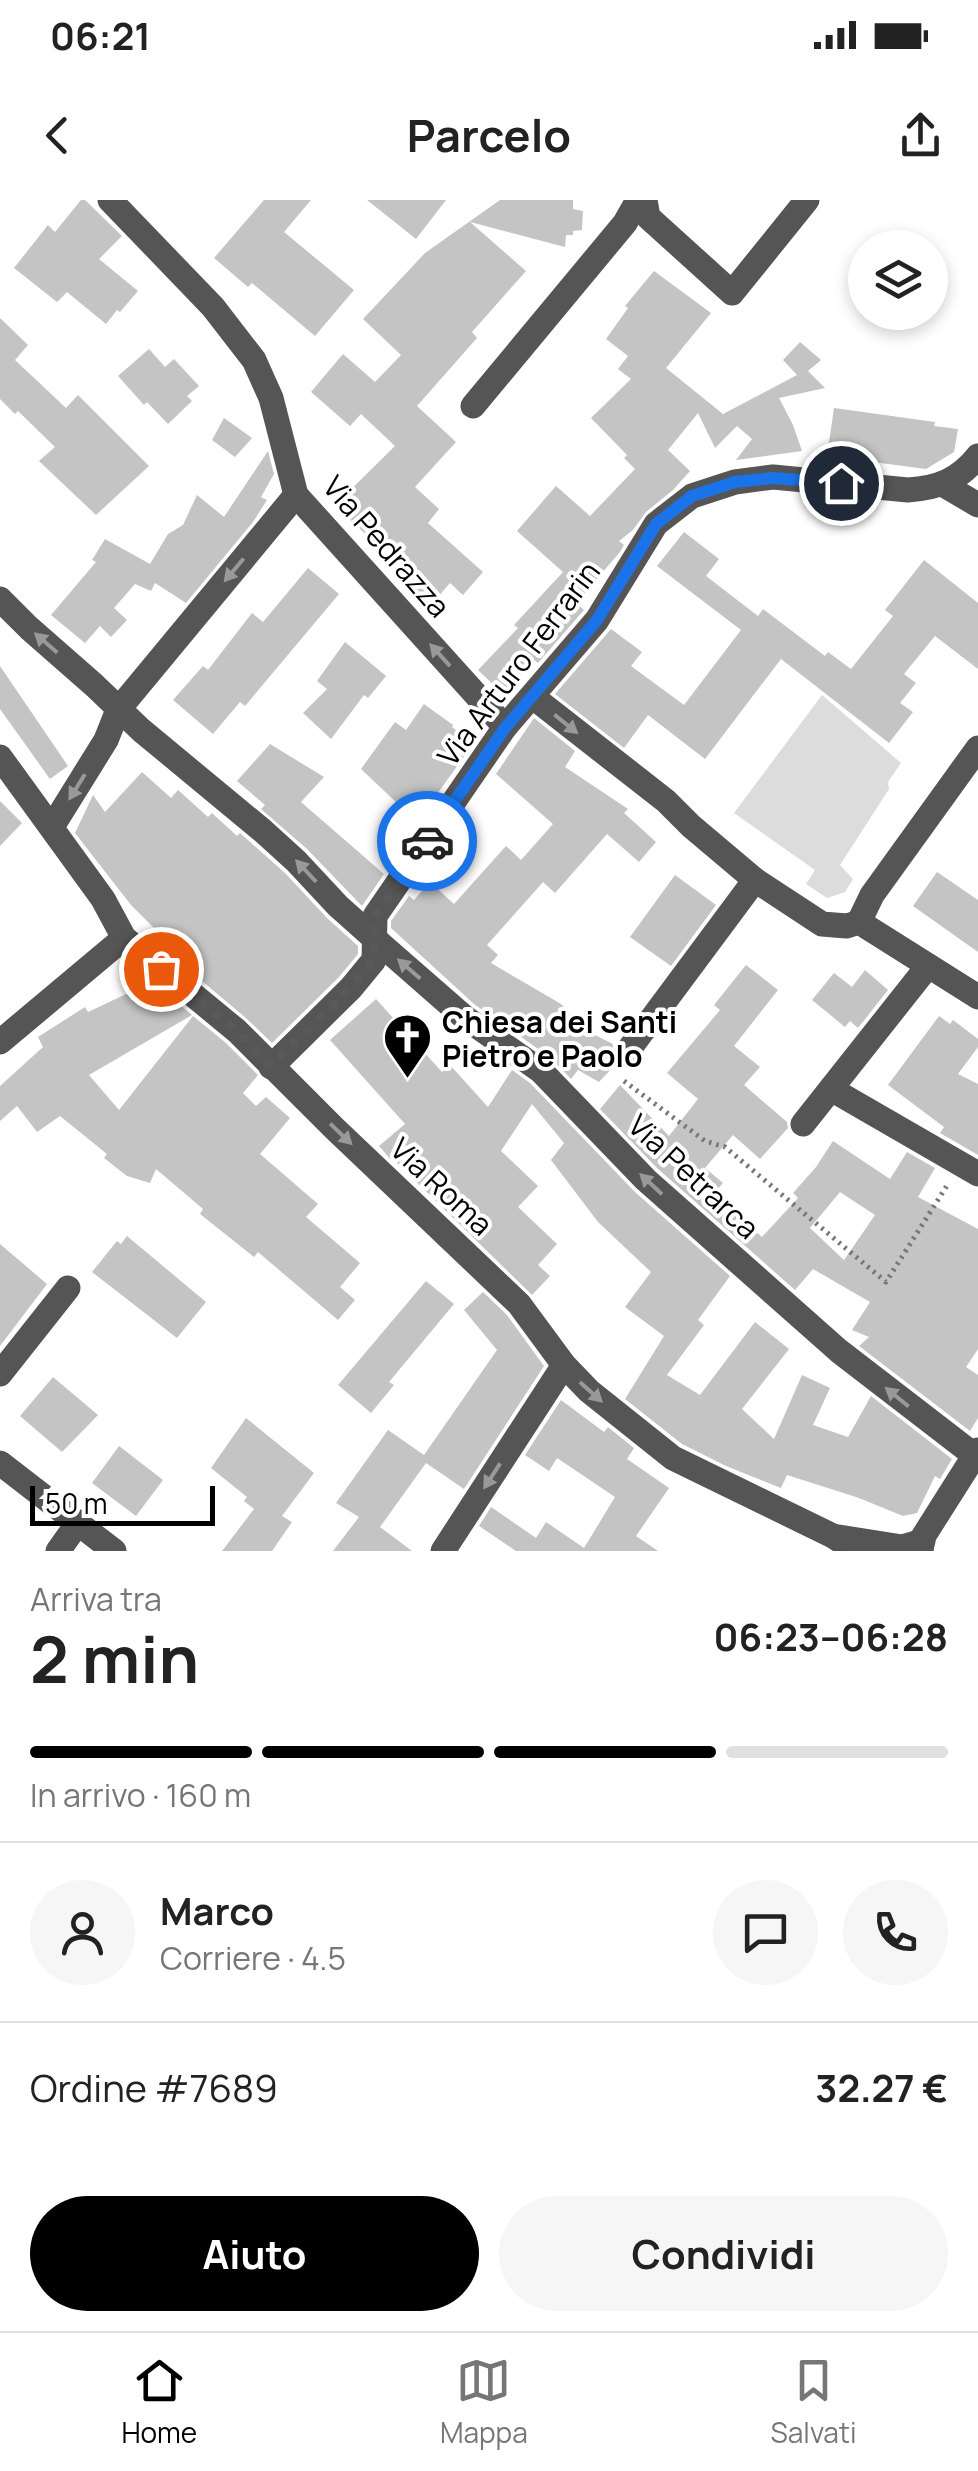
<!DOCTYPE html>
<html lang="it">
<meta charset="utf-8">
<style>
:root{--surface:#fff;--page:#f6f6f6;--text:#222;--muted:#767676;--line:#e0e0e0;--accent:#000}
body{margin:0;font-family:Manrope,sans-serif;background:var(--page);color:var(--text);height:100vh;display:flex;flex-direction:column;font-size:38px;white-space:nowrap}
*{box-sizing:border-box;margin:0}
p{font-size:32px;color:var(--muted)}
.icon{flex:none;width:55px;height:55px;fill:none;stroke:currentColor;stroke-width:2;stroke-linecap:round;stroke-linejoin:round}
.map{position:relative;height:1351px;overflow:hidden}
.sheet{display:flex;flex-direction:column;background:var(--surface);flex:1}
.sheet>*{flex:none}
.buttons{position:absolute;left:848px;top:30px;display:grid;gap:20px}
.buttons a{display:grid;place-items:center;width:100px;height:100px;border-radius:50%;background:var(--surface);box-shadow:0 5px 15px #0003;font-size:50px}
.scale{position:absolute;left:30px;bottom:25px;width:185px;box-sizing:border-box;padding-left:10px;border:5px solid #000;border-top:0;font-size:28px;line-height:35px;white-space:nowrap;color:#000;-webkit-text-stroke:8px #fff;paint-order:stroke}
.pin{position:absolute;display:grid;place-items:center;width:85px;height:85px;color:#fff;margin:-42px;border:5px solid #fff;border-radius:50%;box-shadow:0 2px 10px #0007}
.courier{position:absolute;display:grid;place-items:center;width:100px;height:100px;margin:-50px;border:8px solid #1a73e8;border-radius:50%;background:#fff;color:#222;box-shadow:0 2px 12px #0007}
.overview em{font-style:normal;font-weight:700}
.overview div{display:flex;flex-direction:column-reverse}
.overview{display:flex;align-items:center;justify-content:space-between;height:170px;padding:0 30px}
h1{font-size:65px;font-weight:700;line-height:75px}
.bar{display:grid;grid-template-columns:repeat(4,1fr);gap:15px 10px;align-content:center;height:120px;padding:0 30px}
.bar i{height:12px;border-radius:8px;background:var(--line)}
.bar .on{background:var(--accent)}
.bar p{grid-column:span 4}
.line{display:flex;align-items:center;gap:25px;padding:0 30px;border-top:2px solid var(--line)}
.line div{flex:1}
.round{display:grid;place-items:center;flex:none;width:105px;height:105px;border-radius:52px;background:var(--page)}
.primary-button{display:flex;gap:20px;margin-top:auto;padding:20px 30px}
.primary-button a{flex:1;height:115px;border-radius:60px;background:var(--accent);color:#fff;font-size:40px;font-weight:700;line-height:115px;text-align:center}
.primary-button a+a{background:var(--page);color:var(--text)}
.status{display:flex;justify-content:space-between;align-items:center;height:70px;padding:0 50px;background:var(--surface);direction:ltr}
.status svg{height:28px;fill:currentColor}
header{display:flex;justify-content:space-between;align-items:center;height:130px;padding:0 30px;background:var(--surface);font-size:45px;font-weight:700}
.tabs{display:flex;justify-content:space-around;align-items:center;height:140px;border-top:2px solid var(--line);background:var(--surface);font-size:28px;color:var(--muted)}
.tabs a{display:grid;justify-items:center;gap:5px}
.tabs .on{color:var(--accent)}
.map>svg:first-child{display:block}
.green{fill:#dcdcdc}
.building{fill:#c4c4c4;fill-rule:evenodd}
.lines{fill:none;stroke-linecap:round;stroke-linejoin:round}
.path{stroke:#777;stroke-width:5;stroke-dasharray:2.5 5;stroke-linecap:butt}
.minor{stroke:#555;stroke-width:25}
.oneway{fill:#999}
.done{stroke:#595959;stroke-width:10;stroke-dasharray:0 18}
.route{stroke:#1a73e8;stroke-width:12}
.labels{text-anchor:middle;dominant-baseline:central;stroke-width:8;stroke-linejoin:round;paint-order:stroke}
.street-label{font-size:30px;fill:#000;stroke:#fff}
.poi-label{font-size:30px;font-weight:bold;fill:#000;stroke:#fff;text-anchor:start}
</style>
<div class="status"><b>06:21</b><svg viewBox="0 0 49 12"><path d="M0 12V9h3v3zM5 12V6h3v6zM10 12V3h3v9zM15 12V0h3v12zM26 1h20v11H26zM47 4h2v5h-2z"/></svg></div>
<header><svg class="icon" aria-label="back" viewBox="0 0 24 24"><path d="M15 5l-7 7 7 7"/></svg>Parcelo<svg class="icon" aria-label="share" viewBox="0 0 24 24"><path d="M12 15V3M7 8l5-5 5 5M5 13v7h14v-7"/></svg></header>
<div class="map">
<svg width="978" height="1351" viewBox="0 0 978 1351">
<rect width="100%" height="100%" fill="#fff"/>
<path class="green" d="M 822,495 L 901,563 L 888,582 L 889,589 L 840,665 L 853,679 L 845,692 L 827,698 L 806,684 L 815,670 L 734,613 Z"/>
<g class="building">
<path d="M 81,0 L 85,0 L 122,36 L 99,59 L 138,91 L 120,112 L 117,110 L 106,124 L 67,92 L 57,102 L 14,68 L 48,25 L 55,32 Z"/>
<path d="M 264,0 L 311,0 L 284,32 L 354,90 L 315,136 L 252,83 L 248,87 L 214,58 Z"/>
<path d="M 367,0 L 446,0 L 416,39 Z"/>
<path d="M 500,0 L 573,0 L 573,9 L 583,11 L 582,30 L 573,31 L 573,35 L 566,35 L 565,47 L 470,22 L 526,71 L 472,132 L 477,138 L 417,206 L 456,242 L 415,287 L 439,309 L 428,323 L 483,372 L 463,395 L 450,383 L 431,405 L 394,373 L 405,358 L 384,341 L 379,347 L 335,305 L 395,246 L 361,214 L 350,226 L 311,192 L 343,154 L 375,182 L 401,155 L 363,119 L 425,53 Z"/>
<path d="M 654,71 L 711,113 L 666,168 L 723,214 L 797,175 L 783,160 L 800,142 L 821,160 L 808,171 L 825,188 L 779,198 L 793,225 L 802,251 L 736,260 L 752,239 L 737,226 L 715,248 L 698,213 L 668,250 L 690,271 L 673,290 L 646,312 L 633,330 L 619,341 L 624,345 L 620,352 L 576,403 L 584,410 L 538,463 L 533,459 L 506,497 L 478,470 L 518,428 L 514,425 L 563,372 L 517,331 L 556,286 L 590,316 L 635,269 L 624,258 L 627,255 L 591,218 L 631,179 L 618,169 L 628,156 L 606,139 L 628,108 L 625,106 Z"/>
<path d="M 0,118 L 28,145 L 15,160 L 66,208 L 78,195 L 149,266 L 96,315 L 39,261 L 55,247 L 18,211 L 15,214 L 0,199 Z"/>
<path d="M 149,149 L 165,167 L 174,159 L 199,186 L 187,196 L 192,201 L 168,224 L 147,202 L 144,205 L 118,176 Z"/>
<path d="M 834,208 L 935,222 L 934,226 L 958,229 L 954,252 L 926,269 L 827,256 Z"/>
<path d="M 224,218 L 252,238 L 235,257 L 212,240 Z"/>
<path d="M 268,251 L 274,274 L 261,297 L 267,300 L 253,322 L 186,403 L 155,383 L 151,391 L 135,384 L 114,408 L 127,420 L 111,437 L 100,426 L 85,443 L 51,415 L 96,362 L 92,360 L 105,339 L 150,364 L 168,334 L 183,325 L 197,295 L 224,317 Z"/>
<path d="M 684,332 L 719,359 L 706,376 L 758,416 L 763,409 L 825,456 L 828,452 L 851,469 L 893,416 L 885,410 L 924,360 L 978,403 L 978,469 L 935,436 L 904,474 L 916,483 L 900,503 L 913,512 L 889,543 L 781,459 L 705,559 L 648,515 L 624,548 L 555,494 L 611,429 L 642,452 L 631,466 L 684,505 L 741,430 L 657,366 Z"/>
<path d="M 308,368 L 339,394 L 245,506 L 240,502 L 213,534 L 173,500 L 203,466 L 208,470 L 252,413 L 263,422 Z"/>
<path d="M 345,442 L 386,476 L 368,498 L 364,495 L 331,539 L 303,513 L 327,489 L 317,481 Z"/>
<path d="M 0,466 L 68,566 L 50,579 L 0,509 Z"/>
<path d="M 424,504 L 453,525 L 452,527 L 465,537 L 468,551 L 417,622 L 361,569 L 395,522 L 406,530 Z"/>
<path d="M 534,518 L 575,551 L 565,567 L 628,609 L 624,613 L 656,642 L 639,662 L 607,634 L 555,693 L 543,682 L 487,745 L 498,755 L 491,763 L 561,804 L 585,830 L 613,844 L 612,858 L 616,864 L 599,882 L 578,870 L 571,879 L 551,858 L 474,804 L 391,728 L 391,721 L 409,696 L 414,700 L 430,682 L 454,704 L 506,646 L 521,660 L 553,624 L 496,574 Z"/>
<path d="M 270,544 L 324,577 L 301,602 L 384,674 L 362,706 L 307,649 L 261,609 L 265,605 L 237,581 Z"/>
<path d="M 142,572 L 171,598 L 178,590 L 208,617 L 212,613 L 237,636 L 240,633 L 285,673 L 327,718 L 358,746 L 358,754 L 339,777 L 272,843 L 247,819 L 189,770 L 192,766 L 131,705 L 75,633 L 93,595 L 105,612 Z"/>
<path d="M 0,601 L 22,623 L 0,646 Z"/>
<path d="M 937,672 L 978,700 L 978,752 L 913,706 Z"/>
<path d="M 675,675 L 716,705 L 671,766 L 630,737 Z"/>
<path d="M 746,765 L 778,790 L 734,846 L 760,867 L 744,885 L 787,922 L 788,928 L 760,959 L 733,935 L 705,968 L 723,983 L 715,992 L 734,1008 L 732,1011 L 762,1037 L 798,998 L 793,993 L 816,967 L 833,941 L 890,979 L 907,952 L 935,968 L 918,997 L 978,1029 L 978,1149 L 966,1167 L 978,1175 L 978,1218 L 970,1231 L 859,1146 L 869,1137 L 852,1130 L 870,1102 L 813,1069 L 795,1090 L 657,968 L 600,909 L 620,885 L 669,936 L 698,899 L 667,873 L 720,810 L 714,805 ZM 840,992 L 875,1015 L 844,1060 L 810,1028 Z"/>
<path d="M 865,770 L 888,790 L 858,828 L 850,821 L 845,827 L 812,800 L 834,773 L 852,787 Z"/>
<path d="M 139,788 L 155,788 L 167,796 L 168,795 L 192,815 L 89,875 L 119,910 L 193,816 L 226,843 L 258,875 L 243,893 L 256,906 L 266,897 L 290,918 L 260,954 L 318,1004 L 306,1017 L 360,1063 L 340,1087 L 355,1100 L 338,1120 L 258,1052 L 254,1057 L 200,1014 L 203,1009 L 156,969 L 150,983 L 127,976 L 104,958 L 107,954 L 60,916 L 37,932 L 17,906 L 0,921 L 0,886 L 43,847 L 38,837 L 85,807 L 88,812 Z"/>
<path d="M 376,799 L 442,872 L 450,865 L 488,907 L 512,870 L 530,883 L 635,992 L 730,1076 L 698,1120 L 704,1125 L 667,1175 L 700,1195 L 755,1122 L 789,1149 L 742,1209 L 774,1239 L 802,1175 L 830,1188 L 813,1225 L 848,1237 L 871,1196 L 952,1259 L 940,1279 L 935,1276 L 917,1313 L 903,1316 L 859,1298 L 787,1275 L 781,1288 L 726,1266 L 682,1244 L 625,1199 L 664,1136 L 625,1107 L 651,1072 L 598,1022 L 551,960 L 564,943 L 532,904 L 501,951 L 538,986 L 518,1007 L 557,1044 L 538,1065 L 550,1076 L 532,1095 L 394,960 L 391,960 L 379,946 L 405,924 L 330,840 Z"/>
<path d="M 939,816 L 950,824 L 953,820 L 978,839 L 978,847 L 958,874 L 978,884 L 978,955 L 940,933 L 944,927 L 888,885 Z"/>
<path d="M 127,1036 L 206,1102 L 177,1138 L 92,1072 L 117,1041 L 121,1044 Z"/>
<path d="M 0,1044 L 47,1084 L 0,1146 Z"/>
<path d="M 426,1081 L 454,1104 L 389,1182 L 394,1185 L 371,1213 L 338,1185 Z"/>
<path d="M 483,1092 L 507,1115 L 544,1166 L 464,1289 L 426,1263 L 380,1327 L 412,1351 L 333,1351 L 359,1317 L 336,1303 L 388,1230 L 424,1255 L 497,1150 L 464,1110 Z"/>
<path d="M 53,1177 L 98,1215 L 62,1252 L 20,1216 Z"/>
<path d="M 561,1200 L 604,1232 L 608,1227 L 634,1248 L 627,1259 L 669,1288 L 636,1336 L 658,1351 L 516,1351 L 479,1326 L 491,1307 L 536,1338 L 546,1322 L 584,1348 L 615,1297 L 557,1258 L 549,1271 L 525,1255 Z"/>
<path d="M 246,1218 L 314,1273 L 282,1316 L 292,1322 L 272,1351 L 222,1351 L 254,1309 L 244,1301 L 247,1297 L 211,1268 Z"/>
<path d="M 119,1246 L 163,1280 L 136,1316 L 92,1283 Z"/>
</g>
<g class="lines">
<path class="path" d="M 624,881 L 705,941 L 725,947 L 886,1082 L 948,984"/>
<g class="minor">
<path d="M 110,0 L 213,107 L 254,160 L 271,198 L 296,295 L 505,527"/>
<path d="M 645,0 L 648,17 L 732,93 L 807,0"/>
<path d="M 473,206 L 625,23 L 638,0"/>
<path d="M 944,285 L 978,305"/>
<path d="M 0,399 L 29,428 L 94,485 L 141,530 L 263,631 L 296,661 L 338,706 L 384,747 L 464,817 L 541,871 L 646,980 L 839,1151 L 978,1258"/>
<path d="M 533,497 L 666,601 L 691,626 L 755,680 L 822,724 L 847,726 L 859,722 L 872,695 L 978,548"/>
<path d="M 0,557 L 103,699 L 124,738 L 237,831 L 334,928 L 519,1104 L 564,1165 L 589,1191 L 673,1258 L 833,1336 L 856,1351"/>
<path d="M 52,627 L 106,540 L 118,510 L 296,295"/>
<path d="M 859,722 L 978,797"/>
<path d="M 0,842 L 124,738"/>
<path d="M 627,852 L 755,680"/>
<path d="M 271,867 L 351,788 L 374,760 L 375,716 L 505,527 L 597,420 L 656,324 L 692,296 L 735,282 L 773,277 L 908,290 C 938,288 959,280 978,256"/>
<path d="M 831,889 L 978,974"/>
<path d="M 803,924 L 928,766"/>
<path d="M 0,1174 L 68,1088"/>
<path d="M 0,1263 L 114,1351"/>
<path d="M 839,1337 L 902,1347 L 923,1341"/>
<path d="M 58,1351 L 78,1323"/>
<path d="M 443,1351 L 564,1165"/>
<path d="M 921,1351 L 923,1337 L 978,1250"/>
</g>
</g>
<defs><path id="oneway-solid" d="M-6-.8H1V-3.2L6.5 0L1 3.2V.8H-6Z" transform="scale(2.5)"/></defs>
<g class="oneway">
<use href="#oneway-solid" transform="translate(234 370) rotate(130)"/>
<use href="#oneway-solid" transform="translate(46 443) rotate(-139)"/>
<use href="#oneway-solid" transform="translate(440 455) rotate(-132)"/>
<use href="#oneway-solid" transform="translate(566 524) rotate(39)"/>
<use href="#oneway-solid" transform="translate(77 587) rotate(122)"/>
<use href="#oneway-solid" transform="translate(306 671) rotate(-133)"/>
<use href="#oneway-solid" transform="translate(409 769) rotate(-139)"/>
<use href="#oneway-solid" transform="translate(341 934) rotate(44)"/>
<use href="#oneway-solid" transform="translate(651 984) rotate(-137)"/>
<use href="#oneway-solid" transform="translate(591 1192) rotate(42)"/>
<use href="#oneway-solid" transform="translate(897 1197) rotate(-141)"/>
<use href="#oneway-solid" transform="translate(492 1276) rotate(123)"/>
</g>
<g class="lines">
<path class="done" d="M 161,769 L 237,831 L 271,866 L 350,788 L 374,760 L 376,716 L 427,641"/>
<path class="route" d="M 427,641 L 505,528 L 597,420 L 656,324 L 692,296 L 735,282 L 773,278 L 841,283"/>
</g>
<defs>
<symbol id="church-pin" viewBox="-11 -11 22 30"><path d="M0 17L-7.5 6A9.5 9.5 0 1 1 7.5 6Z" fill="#000" stroke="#fff"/><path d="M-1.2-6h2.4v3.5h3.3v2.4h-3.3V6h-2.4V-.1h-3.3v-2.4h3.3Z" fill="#fff"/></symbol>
</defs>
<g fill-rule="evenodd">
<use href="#church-pin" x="380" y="810" width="55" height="75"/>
</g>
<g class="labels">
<g class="street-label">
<text transform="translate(387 346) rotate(49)">Via Pedrazza</text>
<text transform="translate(518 463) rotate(-53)">Via Arturo Ferrarin</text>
<text transform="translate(694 976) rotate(43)">Via Petrarca</text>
<text transform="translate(442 986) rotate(43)">Via Roma</text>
</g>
<g class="poi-label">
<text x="442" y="821">Chiesa dei Santi<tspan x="442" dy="34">Pietro e Paolo</tspan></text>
</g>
</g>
</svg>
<div class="buttons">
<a><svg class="icon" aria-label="layers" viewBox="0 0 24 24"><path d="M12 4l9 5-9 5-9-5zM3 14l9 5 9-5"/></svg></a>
</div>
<div class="scale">50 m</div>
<div class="pin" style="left:161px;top:769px;background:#ea580c"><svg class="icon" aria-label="bag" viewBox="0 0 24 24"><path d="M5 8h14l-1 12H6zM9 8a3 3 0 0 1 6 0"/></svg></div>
<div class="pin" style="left:841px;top:283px;background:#1f2937"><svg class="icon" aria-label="home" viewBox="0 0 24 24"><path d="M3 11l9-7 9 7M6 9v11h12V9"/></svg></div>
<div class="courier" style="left:427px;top:641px"><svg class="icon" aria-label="car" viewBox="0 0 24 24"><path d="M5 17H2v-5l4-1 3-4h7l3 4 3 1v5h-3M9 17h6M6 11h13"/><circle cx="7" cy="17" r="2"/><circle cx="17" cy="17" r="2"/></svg></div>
</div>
<section class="sheet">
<div class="overview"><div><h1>2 min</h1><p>Arriva tra</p></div><em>06:23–06:28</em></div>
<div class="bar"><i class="on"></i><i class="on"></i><i class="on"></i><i></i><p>In arrivo · 160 m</p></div>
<div class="line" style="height:180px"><a class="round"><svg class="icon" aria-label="person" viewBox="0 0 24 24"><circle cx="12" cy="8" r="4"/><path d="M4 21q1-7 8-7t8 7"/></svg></a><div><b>Marco</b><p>Corriere · 4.5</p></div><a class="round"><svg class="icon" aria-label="chat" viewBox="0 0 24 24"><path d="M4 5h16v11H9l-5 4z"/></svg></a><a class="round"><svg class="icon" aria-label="phone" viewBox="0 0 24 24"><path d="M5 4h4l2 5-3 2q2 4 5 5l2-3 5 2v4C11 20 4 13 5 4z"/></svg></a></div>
<div class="line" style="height:130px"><div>Ordine #7689</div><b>32.27 €</b></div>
<div class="primary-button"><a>Aiuto</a><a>Condividi</a></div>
</section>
<nav class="tabs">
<a class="on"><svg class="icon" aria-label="home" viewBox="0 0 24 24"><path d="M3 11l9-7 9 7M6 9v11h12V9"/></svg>Home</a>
<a><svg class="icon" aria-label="map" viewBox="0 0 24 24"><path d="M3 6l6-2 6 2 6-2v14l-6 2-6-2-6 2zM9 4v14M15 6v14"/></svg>Mappa</a>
<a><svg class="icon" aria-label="saved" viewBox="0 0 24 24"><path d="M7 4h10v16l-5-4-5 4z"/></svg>Salvati</a>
</nav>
